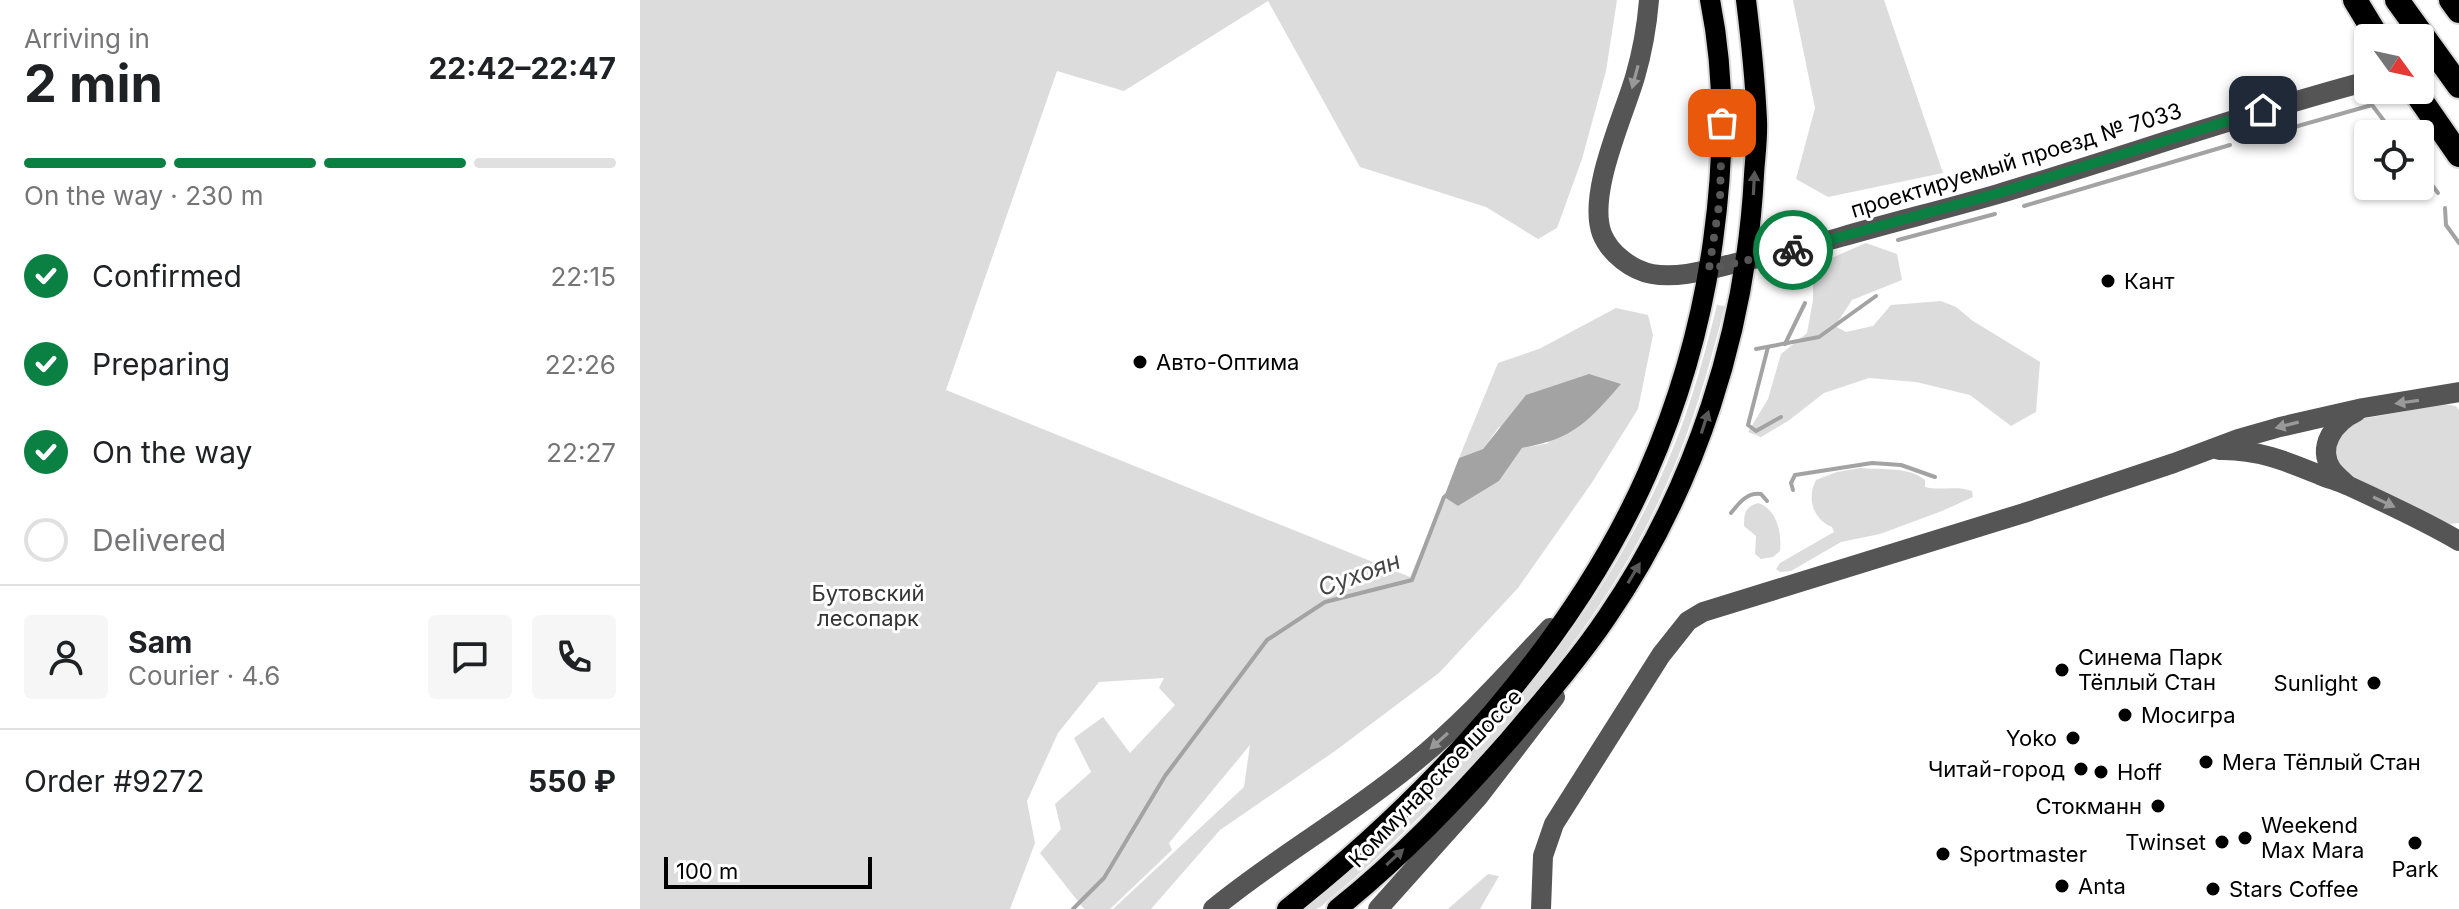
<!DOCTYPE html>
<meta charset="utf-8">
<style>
:root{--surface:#fff;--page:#f6f6f6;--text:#202124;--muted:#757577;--line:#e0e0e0;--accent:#0b8043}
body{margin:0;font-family:Inter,sans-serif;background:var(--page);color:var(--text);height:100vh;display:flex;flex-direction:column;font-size:30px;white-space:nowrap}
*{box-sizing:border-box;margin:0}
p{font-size:26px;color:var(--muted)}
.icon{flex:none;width:44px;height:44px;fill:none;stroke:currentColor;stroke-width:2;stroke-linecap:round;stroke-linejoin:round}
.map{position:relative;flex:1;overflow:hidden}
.details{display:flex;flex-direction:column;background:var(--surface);width:640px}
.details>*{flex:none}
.needle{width:52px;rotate:123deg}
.fabs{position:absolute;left:1714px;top:24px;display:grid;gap:16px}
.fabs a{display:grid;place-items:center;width:80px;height:80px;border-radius:8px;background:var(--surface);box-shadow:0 2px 6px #0004;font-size:40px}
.scale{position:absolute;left:24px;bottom:20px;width:208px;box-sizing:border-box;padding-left:8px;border:4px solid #000;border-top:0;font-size:22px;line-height:28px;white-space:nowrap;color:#000;-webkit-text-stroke:6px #fff;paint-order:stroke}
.pin{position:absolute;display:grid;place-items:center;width:68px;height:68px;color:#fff;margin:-34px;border-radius:16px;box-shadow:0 4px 12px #0006}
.courier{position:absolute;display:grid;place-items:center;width:80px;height:80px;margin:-40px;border:6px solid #0b8043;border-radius:50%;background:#fff;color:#222;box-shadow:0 2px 10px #0007}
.headline em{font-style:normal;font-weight:700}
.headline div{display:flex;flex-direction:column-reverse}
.headline{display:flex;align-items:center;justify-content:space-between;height:136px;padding:0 24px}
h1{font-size:52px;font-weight:700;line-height:60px}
.bar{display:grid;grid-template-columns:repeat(4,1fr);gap:12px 8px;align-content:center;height:96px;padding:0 24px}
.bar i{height:10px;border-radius:6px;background:var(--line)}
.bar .current{background:var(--accent)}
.bar p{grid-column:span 4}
.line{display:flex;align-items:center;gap:20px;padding:0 24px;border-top:2px solid var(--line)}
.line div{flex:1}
.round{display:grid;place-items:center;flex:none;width:84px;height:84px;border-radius:8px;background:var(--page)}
ol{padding:0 24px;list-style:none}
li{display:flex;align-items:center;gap:24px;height:88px}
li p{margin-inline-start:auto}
li .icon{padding:8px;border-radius:50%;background:var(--accent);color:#fff;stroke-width:4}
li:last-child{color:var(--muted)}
li i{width:44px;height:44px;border:4px solid var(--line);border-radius:50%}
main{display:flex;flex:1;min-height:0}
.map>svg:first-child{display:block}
.green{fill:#dcdcdc}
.water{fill:#a3a3a3}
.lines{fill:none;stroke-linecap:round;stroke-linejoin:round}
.stream{stroke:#a3a3a3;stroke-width:4}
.major-casing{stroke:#dbdbdb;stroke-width:24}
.highway-casing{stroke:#dbdbdb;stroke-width:28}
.minor{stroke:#555;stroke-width:20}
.major{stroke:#000;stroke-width:20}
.highway{stroke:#000;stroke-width:24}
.oneway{fill:#999}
.oneway2{fill:#595959}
.done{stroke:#595959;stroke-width:8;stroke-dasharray:0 14.4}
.route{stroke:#0b8043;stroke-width:10}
.poi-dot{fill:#000;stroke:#fff;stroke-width:3}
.labels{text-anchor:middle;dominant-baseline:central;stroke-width:6;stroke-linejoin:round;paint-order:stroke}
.street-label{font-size:22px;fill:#000;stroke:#fff}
.poi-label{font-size:22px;fill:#000;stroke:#fff;text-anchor:start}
.park-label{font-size:22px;fill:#333;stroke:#fff}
.water-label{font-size:24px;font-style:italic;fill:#444;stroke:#fff}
</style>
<main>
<section class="details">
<div class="headline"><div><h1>2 min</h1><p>Arriving in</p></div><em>22:42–22:47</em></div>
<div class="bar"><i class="current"></i><i class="current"></i><i class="current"></i><i></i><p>On the way · 230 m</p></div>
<ol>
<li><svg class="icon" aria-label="check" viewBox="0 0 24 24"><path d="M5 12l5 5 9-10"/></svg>Confirmed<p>22:15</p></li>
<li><svg class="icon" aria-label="check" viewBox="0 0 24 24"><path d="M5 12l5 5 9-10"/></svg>Preparing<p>22:26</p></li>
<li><svg class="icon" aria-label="check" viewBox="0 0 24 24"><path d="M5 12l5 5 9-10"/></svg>On the way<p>22:27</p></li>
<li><i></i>Delivered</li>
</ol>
<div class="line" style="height:144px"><a class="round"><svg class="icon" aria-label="person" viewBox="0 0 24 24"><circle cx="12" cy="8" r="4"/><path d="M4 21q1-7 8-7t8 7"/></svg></a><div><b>Sam</b><p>Courier · 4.6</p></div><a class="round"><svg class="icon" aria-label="chat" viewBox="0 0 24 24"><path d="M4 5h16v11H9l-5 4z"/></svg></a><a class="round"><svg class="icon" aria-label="phone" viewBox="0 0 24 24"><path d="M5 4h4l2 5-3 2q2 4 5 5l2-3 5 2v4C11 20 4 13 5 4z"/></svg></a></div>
<div class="line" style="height:104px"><div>Order #9272</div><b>550 ₽</b></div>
</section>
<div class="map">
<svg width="1819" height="909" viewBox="0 0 1819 909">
<rect width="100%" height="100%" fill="#fff"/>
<g class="green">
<path d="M 0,0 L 977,0 L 966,71 L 942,159 L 917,228 L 898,239 L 846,207 L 720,167 L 628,1 L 484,91 L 417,71 L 306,390 L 770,577 L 804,497 L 818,506 L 859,481 L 882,448 L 910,443 L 859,427 L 843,449 L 819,458 L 858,363 L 899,349 L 976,308 L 1008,315 L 1013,335 L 998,409 L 951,484 L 878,588 L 799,673 L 695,751 L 580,830 L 511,909 L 473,909 L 604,787 L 610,745 L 529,843 L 532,850 L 470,909 L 444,909 L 400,853 L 421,829 L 415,804 L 451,772 L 434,738 L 463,717 L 490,753 L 535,705 L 519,688 L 524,678 L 459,682 L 418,733 L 387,801 L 395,843 L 370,909 L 0,909 Z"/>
<path d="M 1153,0 L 1244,0 L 1303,173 L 1188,197 L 1156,179 L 1175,108 Z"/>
<path d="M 1226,243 L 1257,254 L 1262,280 L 1212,300 L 1195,326 L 1206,332 L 1233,326 L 1251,305 L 1301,301 L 1316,307 L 1333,321 L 1400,362 L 1396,412 L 1371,426 L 1330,395 L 1276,382 L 1229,378 L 1184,393 L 1148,421 L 1121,437 L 1108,432 L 1128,399 L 1141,354 L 1167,333 L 1173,300 L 1173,266 Z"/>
<path d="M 1077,305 L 1085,306 C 1069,368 1052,428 1026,485 C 967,620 857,746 750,845 C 731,864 711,881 691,898 C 687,901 681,908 676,909 C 672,909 668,909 664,909 C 803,795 942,648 1018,483 C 1045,426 1062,366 1077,305 Z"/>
<path d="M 1804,404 L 1816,406 L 1819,410 L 1819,523 L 1809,524 L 1713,479 L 1694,462 L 1699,431 L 1716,420 Z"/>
<path d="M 1220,468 C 1240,470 1268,466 1285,480 L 1285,487 C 1300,491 1316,485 1332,491 L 1333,497 L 1302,511 L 1240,534 L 1201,542 L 1151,571 L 1140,572 L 1136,569 L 1140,563 L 1194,532 L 1192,527 C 1174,520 1166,499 1176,480 L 1197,472 Z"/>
<path d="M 1118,503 C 1137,509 1142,533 1140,551 L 1133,557 L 1121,559 L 1115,554 L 1116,536 L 1104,526 C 1104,513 1105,507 1118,503 Z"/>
<path d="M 848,874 L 859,876 L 840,909 L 808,909 Z"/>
</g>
<path class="water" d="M 949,374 L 981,384 C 948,422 933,439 882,448 L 859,481 L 818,506 L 804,497 L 819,458 L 843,449 L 886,395 Z"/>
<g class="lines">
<g class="stream">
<path d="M 1612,139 L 1732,105 L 1754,134"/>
<path d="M 1780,169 L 1798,193"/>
<path d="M 1384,206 L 1590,145"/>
<path d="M 1805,208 L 1806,225 L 1819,243"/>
<path d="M 1258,240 L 1355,214"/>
<path d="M 1145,344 L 1165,303"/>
<path d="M 1128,347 L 1108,425 L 1116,431 L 1141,417"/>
<path d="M 1116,349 L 1179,337 L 1236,296"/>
<path d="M 1153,490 L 1151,483 L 1155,475 L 1232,463 L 1261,465 L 1295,477"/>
<path d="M 1091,513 C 1099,503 1107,492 1121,494 L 1127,501"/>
<path d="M 433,909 L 464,878 L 525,776 L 627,640 L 685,602 L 772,580 L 804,497 L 808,494"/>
</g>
<defs>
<g id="major">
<path d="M 647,909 C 790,796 933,642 1007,474 C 1040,399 1062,321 1073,241 C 1084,162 1086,79 1070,0"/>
<path d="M 697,909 C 760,859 816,800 869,740 C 903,700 938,660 967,617 C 1056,487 1106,331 1114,175 C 1115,157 1118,138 1117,120 C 1115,80 1111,40 1106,0"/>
</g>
<g id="highway">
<path d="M 1715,0 L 1738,38"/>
<path d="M 1757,0 L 1819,86"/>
<path d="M 1811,0 L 1819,11"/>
<path d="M 1774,90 L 1819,155"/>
</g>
</defs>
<use href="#major" class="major-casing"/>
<use href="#highway" class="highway-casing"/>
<g class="minor">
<path d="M 1009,0 C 1007,25 1002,53 995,77 C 983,118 947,194 962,234 C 970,254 992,270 1012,274 C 1039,279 1070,269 1096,263 C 1131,255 1166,247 1201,237 C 1253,222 1306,209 1358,194 C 1482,157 1603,114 1728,81"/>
<path d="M 1579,450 C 1617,449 1646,461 1680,475 C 1689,479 1699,481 1709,486 C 1746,503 1783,520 1819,541"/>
<path d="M 1706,484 C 1702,480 1696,475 1692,470 C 1676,446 1695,422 1716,412"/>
<path d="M 573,909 C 636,857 708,817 771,765 C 822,724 865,676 910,628"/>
<path d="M 738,909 L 839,796 L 915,697"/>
<path d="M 901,909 L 903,856 L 914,824 L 1021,655 L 1048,621 L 1063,612 L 1384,513 L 1534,463 L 1598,439 L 1640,427 L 1723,408 L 1819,392"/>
</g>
<use href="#major" class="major"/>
<use href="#highway" class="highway"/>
</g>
<defs><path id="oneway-solid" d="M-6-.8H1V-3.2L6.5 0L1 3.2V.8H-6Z" transform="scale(2)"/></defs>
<g class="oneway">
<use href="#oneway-solid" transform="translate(995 77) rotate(105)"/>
<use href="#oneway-solid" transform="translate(1767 402) rotate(172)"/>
<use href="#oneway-solid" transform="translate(1647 425) rotate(166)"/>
<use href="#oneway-solid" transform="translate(1744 502) rotate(25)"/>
<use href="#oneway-solid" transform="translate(799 741) rotate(138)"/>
</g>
<g class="oneway2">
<use href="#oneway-solid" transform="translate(1114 183) rotate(-87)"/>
<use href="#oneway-solid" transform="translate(1065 422) rotate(-72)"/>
<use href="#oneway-solid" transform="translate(994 573) rotate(-59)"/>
<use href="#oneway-solid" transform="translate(755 857) rotate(-43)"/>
</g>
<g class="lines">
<path class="done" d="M 1082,123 L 1080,199 L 1069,269 L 1153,250"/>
<path class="route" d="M 1153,250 L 1359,193 L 1623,110"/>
</g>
<g class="poi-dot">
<circle cx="1468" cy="281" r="8"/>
<circle cx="500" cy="362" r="8"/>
<circle cx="1422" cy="670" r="8"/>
<circle cx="1734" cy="683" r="8"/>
<circle cx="1485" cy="715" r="8"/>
<circle cx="1433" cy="738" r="8"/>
<circle cx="1566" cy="762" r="8"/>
<circle cx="1441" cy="769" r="8"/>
<circle cx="1461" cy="772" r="8"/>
<circle cx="1518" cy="806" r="8"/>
<circle cx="1605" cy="838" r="8"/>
<circle cx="1582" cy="842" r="8"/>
<circle cx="1775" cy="843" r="8"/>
<circle cx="1303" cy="854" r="8"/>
<circle cx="1422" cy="886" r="8"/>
<circle cx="1573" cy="889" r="8"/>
</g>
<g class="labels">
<g class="street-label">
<text transform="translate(1376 160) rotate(-17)">проектируемый проезд № 7033</text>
<text transform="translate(795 778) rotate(-46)">Коммунарское шоссе</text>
</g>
<g class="poi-label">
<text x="1484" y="281">Кант</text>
<text x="516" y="362">Авто-Оптима</text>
<text x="1438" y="657">Синема Парк<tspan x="1438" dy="25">Тёплый Стан</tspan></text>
<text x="1718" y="683" text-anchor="end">Sunlight</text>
<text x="1501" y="715">Мосигра</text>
<text x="1417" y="738" text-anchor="end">Yoko</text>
<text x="1582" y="762">Мега Тёплый Cтан</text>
<text x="1425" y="769" text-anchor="end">Читай-город</text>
<text x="1477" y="772">Hoff</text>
<text x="1502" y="806" text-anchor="end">Стокманн</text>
<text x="1621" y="825">Weekend<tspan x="1621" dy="25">Max Mara</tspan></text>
<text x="1566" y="842" text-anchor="end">Twinset</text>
<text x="1319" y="854">Sportmaster</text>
<text x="1775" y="869" text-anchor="middle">Park</text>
<text x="1438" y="886">Anta</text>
<text x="1589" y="889">Stars Coffee</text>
</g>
<g class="park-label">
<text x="228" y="593">Бутовский<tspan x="228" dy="25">лесопарк</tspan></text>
</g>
<g class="water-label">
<text transform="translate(719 574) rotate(-20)">Сухоян</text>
</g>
</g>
</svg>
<div class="fabs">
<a><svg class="needle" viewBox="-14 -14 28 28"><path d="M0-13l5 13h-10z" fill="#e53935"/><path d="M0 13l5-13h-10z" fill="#757577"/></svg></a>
<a><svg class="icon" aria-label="locate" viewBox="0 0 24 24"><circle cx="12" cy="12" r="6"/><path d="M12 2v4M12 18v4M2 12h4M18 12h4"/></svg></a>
</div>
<div class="scale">100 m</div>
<div class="pin" style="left:1082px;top:123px;background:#ea580c"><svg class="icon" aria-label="bag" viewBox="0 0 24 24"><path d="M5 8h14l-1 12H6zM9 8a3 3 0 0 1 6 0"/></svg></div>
<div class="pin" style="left:1623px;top:110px;background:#1f2937"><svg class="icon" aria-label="home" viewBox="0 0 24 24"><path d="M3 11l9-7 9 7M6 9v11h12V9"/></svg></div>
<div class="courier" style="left:1153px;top:250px"><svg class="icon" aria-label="bike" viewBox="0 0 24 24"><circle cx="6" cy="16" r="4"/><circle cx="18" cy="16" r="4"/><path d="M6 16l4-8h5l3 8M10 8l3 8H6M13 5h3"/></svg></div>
</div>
</main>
